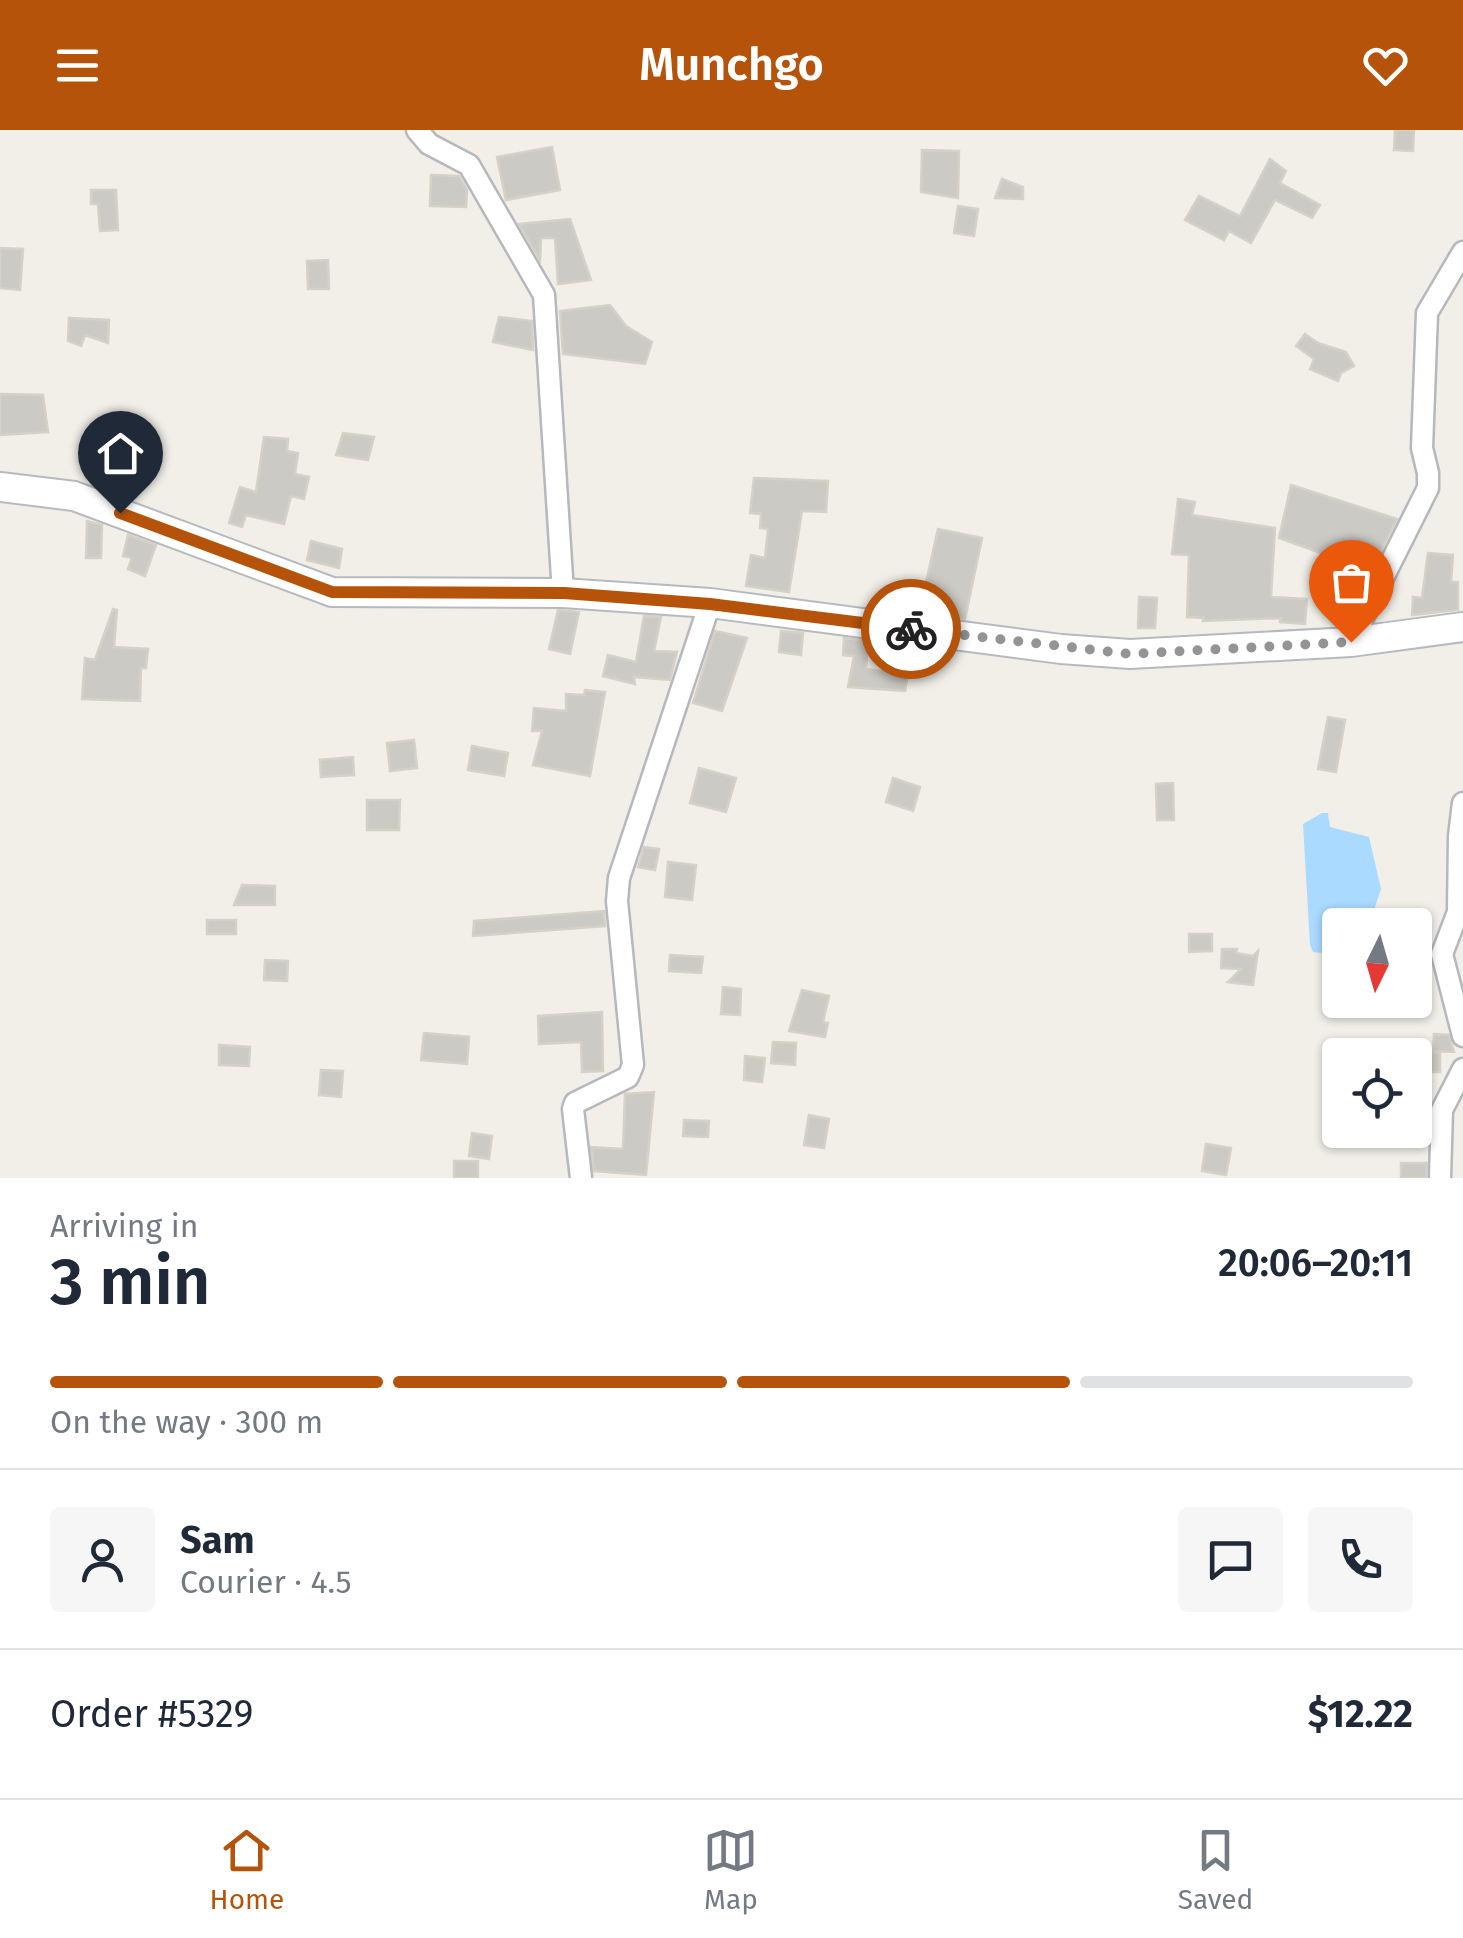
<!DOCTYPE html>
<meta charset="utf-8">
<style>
:root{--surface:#fff;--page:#f6f6f7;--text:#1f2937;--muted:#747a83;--line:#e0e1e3;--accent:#b45309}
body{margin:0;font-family:"Fira Sans",sans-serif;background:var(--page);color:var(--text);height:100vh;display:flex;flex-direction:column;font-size:38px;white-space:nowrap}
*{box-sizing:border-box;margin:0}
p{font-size:32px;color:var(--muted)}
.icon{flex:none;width:55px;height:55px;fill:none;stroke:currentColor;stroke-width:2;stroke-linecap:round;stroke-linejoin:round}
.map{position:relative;height:1048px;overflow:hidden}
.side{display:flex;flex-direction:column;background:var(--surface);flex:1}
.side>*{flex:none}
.needle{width:65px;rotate:185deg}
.fabs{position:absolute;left:1322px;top:778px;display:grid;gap:20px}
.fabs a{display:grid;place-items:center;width:110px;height:110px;border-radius:10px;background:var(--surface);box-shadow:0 2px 8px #0004;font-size:50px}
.pin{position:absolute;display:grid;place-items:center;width:85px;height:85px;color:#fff;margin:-102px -42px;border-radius:50% 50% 50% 0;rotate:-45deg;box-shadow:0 0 10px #0007}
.pin .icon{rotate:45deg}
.courier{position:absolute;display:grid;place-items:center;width:100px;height:100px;margin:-50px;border:8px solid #b45309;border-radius:50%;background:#fff;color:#222;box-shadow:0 2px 12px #0007}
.head em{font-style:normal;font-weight:600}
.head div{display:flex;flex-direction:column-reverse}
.head{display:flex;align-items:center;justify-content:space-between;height:170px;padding:0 50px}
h1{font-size:65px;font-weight:600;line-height:75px}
.bar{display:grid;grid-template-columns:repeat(4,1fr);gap:15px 10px;align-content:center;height:120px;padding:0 50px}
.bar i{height:12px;border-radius:8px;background:var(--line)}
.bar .selected{background:var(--accent)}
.bar p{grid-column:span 4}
.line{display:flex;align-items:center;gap:25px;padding:0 50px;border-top:2px solid var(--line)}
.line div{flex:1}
.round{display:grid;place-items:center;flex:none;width:105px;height:105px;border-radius:10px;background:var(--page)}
header{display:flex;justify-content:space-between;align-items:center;height:130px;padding:0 50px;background:var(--accent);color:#fff;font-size:45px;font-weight:600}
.dock{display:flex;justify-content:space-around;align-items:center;height:140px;border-top:2px solid var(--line);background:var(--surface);font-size:28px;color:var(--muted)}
.dock a{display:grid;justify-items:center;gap:5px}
.dock .selected{color:var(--accent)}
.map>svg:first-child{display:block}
.water{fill:#aadaff}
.building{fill:#cccac5;stroke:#d6d1c6;stroke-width:2.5}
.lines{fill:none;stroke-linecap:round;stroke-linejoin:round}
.street-casing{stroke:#b5b8bc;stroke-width:25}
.secondary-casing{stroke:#b6babf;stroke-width:32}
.street{stroke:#fff;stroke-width:20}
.secondary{stroke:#fff;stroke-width:28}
.done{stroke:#929495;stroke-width:10;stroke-dasharray:0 18}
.route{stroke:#b45309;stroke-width:12}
</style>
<header><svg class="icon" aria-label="menu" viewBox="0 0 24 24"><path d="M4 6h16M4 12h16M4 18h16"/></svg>Munchgo<svg class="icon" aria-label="heart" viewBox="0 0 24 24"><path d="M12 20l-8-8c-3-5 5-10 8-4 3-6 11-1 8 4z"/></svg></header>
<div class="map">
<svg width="1463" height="1048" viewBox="0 0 1463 1048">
<rect width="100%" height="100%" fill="#f1efe8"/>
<path class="water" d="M 1322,683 L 1328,683 L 1330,697 L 1369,707 L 1381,759 L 1369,795 L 1340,795 L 1340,825 L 1313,822 L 1310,815 L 1303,694 Z"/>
<g class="building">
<path d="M 1395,0 L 1414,0 L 1413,21 L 1394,20 Z"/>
<path d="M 552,17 L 560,60 L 506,70 L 497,27 Z"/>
<path d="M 922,20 L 959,21 L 958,68 L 921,62 Z"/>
<path d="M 1270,29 L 1286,41 L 1280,53 L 1320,75 L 1312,88 L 1275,70 L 1251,113 L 1229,101 L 1224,110 L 1185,90 L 1199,66 L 1240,86 Z"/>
<path d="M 431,45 L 459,46 L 467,60 L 466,77 L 430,76 Z"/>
<path d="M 1002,49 L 1023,57 L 1023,69 L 995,68 Z"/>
<path d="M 91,60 L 116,60 L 118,100 L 100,101 L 98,74 L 91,74 Z"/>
<path d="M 958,76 L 978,79 L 974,106 L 954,103 Z"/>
<path d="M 570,89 L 591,150 L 558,154 L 555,108 L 541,108 L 540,130 L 519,94 Z"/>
<path d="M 0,118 L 23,119 L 20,160 L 0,158 Z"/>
<path d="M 328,130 L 329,159 L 308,159 L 307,131 Z"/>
<path d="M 610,175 L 626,196 L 652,212 L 645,234 L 563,224 L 560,181 Z"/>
<path d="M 499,187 L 532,191 L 533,220 L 493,212 Z"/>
<path d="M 69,188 L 109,190 L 108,213 L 85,205 L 81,216 L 68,211 Z"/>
<path d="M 1305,204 L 1318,213 L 1346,222 L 1354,236 L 1341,243 L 1338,251 L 1310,239 L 1314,229 L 1296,216 Z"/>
<path d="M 0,264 L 43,265 L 48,302 L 0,305 Z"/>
<path d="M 343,303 L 374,307 L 368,330 L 336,325 Z"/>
<path d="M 264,307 L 288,309 L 287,321 L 298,323 L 295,344 L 309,347 L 304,369 L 291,366 L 284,394 L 246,385 L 242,397 L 229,393 L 240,357 L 256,362 Z"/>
<path d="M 116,347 L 138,350 L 136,367 L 118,364 Z"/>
<path d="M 754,348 L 828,351 L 826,382 L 802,381 L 789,462 L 746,456 L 751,425 L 765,428 L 768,399 L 760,398 L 761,384 L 750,383 Z"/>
<path d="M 1291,355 L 1397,389 L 1367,448 L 1333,442 L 1331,472 L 1315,471 L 1321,423 L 1279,408 Z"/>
<path d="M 1178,369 L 1195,372 L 1192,385 L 1275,398 L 1271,467 L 1307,469 L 1305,494 L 1280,492 L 1281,488 L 1203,491 L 1204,488 L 1187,487 L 1189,425 L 1172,424 Z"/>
<path d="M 87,391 L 102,395 L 101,428 L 86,428 Z"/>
<path d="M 938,399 L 982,408 L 965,489 L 920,479 Z"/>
<path d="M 128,405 L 156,415 L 145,446 L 128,439 L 132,428 L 123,426 Z"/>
<path d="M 311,411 L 342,419 L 339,438 L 307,430 Z"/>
<path d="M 1428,423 L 1453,425 L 1451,452 L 1458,452 L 1458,480 L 1412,485 L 1413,467 L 1422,468 Z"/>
<path d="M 1139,467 L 1157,468 L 1155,498 L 1138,498 Z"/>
<path d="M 113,479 L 117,480 L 114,517 L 148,519 L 146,538 L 141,538 L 140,571 L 82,569 L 85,528 L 95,530 Z"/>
<path d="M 558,480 L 579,482 L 570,524 L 549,519 Z"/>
<path d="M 644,486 L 661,487 L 654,521 L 677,522 L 670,550 L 634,547 L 635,554 L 603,546 L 608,525 L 636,532 Z"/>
<path d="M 715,501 L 747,508 L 722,581 L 693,573 Z"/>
<path d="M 781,501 L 803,503 L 801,525 L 779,522 Z"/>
<path d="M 844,508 L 868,511 L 866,539 L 908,545 L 905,561 L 848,557 L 854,526 L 843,525 Z"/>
<path d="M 585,560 L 605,562 L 590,646 L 533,635 L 542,601 L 532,601 L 534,578 L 566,581 L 566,564 L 584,565 Z"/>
<path d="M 1328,587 L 1345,590 L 1336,642 L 1318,639 Z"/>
<path d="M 414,610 L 417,638 L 390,641 L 387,613 Z"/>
<path d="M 472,616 L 508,623 L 504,646 L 468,640 Z"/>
<path d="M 353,627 L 354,645 L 321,647 L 320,630 Z"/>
<path d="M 699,638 L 736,648 L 726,682 L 690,673 Z"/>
<path d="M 893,648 L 920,657 L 913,681 L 886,672 Z"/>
<path d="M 1173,653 L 1174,690 L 1157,690 L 1156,654 Z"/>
<path d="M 367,670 L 400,670 L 399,700 L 367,700 Z"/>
<path d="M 644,717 L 659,719 L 655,740 L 638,737 Z"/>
<path d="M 668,732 L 696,735 L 692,770 L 665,767 Z"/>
<path d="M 242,755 L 275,756 L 275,775 L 234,775 Z"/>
<path d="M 604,781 L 605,796 L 473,806 L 474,791 Z"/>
<rect x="207" y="790" width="29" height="14"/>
<path d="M 1189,804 L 1212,804 L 1212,821 L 1189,822 Z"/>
<path d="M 1222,819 L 1237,819 L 1236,823 L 1253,826 L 1258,821 L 1253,855 L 1228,852 L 1241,839 L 1221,838 Z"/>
<path d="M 670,825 L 703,827 L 701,843 L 669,841 Z"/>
<path d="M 265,830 L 288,831 L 287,851 L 264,850 Z"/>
<path d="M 723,857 L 741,859 L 740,885 L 721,884 Z"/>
<path d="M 802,860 L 829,866 L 823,892 L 828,893 L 825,907 L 789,901 Z"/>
<path d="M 602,882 L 603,941 L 582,942 L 581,912 L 539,914 L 538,886 Z"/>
<path d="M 424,903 L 469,907 L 467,934 L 421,930 Z"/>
<path d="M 1434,904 L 1449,905 L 1454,922 L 1433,921 Z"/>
<path d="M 773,912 L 796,913 L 795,935 L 771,933 Z"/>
<path d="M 219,915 L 250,917 L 249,936 L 219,935 Z"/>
<path d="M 1415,922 L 1440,923 L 1440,942 L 1415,942 Z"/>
<path d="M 745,926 L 765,928 L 762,952 L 744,950 Z"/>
<path d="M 321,940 L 343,941 L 341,967 L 319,965 Z"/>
<path d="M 654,962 L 646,1045 L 594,1041 L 591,1017 L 623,1019 L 625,964 Z"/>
<path d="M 809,985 L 829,989 L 824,1018 L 804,1015 Z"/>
<path d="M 684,990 L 709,991 L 708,1007 L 683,1006 Z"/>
<path d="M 472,1003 L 492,1006 L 489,1029 L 469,1026 Z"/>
<path d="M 1206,1014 L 1231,1018 L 1226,1045 L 1202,1041 Z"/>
<rect x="454" y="1031" width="24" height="17"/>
<path d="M 1401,1033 L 1427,1033 L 1426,1048 L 1401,1048 Z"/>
</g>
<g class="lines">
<defs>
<g id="street">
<path d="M 417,0 L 429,14 L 469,35 L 544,165 L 563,463"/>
<path d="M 1351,512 L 1428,358 L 1428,343 L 1422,318 L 1427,183 L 1463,122"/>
<path d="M 1463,673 L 1459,706 L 1458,782 L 1442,824 L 1463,906"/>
<path d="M 581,1048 L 573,979 L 575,973 L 628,947 L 633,935 L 617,771 L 619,748 L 710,473"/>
<path d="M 1440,1048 L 1442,980 L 1463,939"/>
</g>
<path id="secondary" d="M 0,357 L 74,366 L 332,462 L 563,463 L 710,473 L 1061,519 L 1130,524 L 1351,512 L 1463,497"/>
</defs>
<use href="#street" class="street-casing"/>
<use href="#secondary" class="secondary-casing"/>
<use href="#street" class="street"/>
<use href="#secondary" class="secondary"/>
</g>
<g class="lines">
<path class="done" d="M 911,499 L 1130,524 L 1351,512"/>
<path class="route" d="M 120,383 L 332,462 L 564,463 L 710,474 L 911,499"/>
</g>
</svg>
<div class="fabs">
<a><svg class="needle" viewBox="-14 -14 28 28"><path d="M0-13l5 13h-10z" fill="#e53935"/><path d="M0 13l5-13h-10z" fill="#747a83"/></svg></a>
<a><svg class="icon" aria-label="locate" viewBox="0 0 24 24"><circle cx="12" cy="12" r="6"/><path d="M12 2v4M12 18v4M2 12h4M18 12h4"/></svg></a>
</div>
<div class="pin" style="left:1351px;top:512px;background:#ea580c"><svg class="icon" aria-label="bag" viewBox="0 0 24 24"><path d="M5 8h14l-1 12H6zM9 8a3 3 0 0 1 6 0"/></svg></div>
<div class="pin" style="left:120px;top:383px;background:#1f2937"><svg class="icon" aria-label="home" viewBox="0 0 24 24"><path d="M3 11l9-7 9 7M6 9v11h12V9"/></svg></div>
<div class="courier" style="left:911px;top:499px"><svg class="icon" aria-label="bike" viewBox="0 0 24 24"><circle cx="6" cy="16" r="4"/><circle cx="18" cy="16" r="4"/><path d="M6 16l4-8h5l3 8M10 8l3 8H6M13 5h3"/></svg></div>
</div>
<section class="side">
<div class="head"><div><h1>3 min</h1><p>Arriving in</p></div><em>20:06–20:11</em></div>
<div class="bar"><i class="selected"></i><i class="selected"></i><i class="selected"></i><i></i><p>On the way · 300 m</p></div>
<div class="line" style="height:180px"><a class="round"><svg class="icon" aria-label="person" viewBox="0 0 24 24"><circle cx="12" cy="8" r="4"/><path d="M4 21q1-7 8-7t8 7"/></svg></a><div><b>Sam</b><p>Courier · 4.5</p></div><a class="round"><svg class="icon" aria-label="chat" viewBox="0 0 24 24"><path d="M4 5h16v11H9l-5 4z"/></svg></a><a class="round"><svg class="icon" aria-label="phone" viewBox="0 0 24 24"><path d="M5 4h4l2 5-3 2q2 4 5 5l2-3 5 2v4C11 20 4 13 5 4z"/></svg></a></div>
<div class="line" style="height:130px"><div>Order #5329</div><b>$12.22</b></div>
</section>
<nav class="dock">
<a class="selected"><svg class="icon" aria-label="home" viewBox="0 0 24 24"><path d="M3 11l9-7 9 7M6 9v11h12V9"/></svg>Home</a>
<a><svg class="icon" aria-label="map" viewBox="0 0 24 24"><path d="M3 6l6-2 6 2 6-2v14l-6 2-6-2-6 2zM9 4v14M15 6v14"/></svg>Map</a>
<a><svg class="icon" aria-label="saved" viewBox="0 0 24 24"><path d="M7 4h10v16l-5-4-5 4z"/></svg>Saved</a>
</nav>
